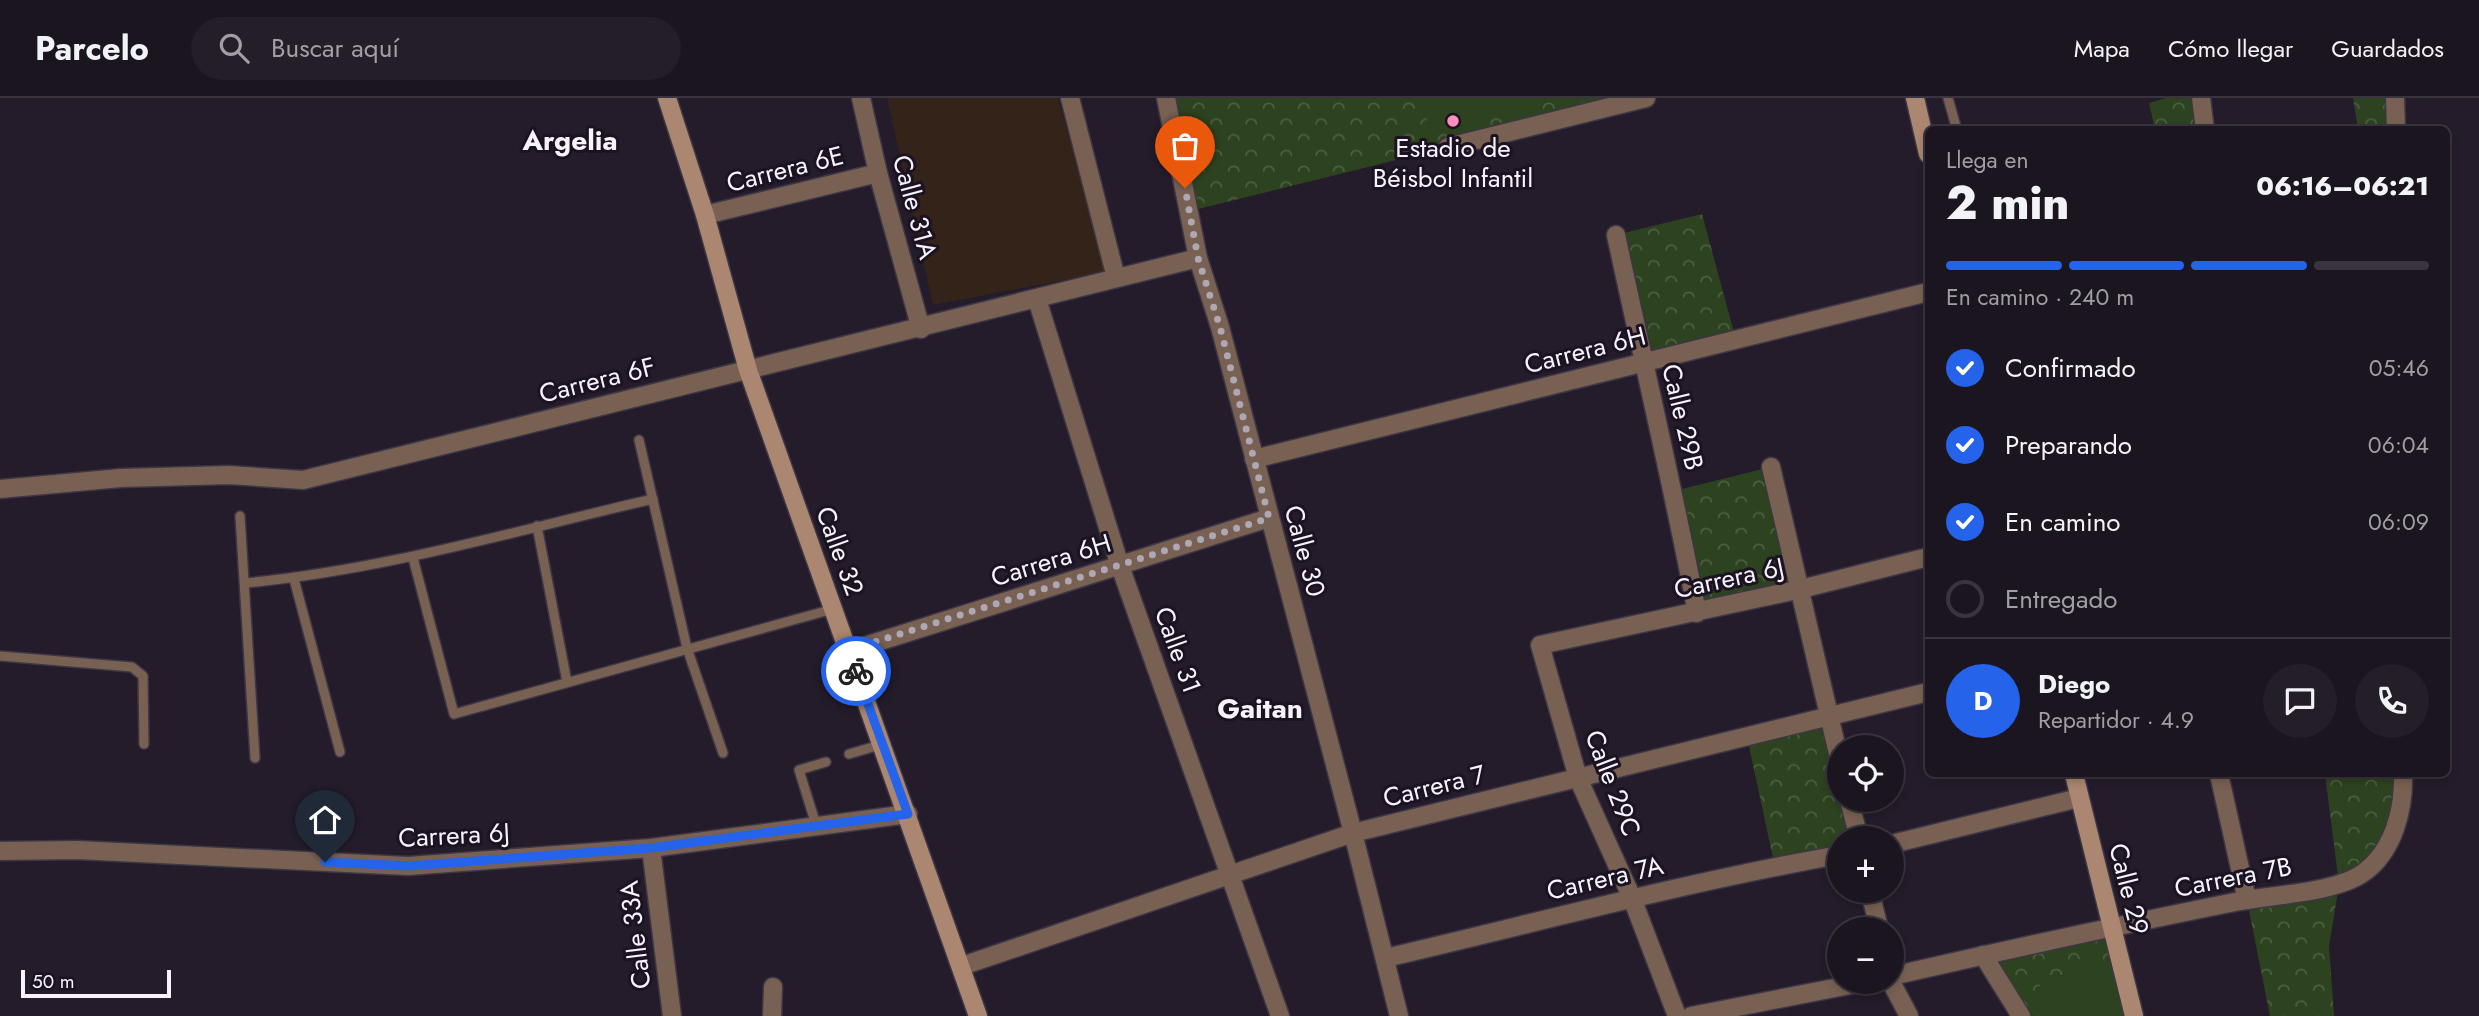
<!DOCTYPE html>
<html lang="es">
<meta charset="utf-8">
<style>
:root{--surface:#1b1520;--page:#241e29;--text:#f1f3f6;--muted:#a09fa5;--line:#39343e;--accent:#2563eb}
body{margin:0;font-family:Jost,sans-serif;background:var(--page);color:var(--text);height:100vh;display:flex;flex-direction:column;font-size:26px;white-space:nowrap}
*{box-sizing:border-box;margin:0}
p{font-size:23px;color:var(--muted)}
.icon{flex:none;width:38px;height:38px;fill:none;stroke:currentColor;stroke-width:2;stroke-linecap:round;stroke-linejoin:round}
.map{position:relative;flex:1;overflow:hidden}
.panel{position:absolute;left:1925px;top:28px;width:525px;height:651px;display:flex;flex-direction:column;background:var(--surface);border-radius:10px;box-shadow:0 4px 10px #0003,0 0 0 2px var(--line)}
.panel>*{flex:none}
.tools{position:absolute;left:1827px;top:637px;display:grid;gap:14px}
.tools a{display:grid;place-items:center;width:77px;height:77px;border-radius:50%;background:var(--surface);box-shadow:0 4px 10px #0003,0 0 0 2px var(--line);font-size:35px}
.scale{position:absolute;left:21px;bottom:18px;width:150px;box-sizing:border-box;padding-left:7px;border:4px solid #f8f2fd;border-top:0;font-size:19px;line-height:24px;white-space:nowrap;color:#f8f2fd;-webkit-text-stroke:5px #1b1321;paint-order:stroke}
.pin{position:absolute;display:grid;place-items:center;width:60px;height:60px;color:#fff;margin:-72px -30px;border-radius:50% 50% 50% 0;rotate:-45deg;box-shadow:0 0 7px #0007}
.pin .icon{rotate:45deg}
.courier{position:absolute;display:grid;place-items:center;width:70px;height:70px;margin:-35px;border:5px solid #2563eb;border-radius:50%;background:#fff;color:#222;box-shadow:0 2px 9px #0007}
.head em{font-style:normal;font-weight:800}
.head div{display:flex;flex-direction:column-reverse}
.head{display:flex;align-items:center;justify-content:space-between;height:119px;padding:0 21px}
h1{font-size:46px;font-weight:800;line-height:52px}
.bar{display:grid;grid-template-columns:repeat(4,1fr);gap:10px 7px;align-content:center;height:84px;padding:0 21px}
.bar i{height:9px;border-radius:5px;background:var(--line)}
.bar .active{background:var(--accent)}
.bar p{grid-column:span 4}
.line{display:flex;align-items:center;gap:18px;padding:0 21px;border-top:2px solid var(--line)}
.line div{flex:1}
.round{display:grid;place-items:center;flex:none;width:74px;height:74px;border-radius:37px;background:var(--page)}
ol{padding:0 21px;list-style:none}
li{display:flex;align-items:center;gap:21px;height:77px}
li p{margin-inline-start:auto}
li .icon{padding:7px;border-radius:50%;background:var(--accent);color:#fff;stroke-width:4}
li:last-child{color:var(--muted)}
li i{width:38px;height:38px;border:4px solid var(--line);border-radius:50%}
header{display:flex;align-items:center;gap:42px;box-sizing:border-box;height:98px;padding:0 35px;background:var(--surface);border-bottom:2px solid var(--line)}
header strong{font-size:33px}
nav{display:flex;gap:38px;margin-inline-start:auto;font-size:24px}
.search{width:490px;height:63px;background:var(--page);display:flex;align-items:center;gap:18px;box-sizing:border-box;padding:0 24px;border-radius:38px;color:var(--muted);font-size:26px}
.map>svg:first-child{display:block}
.education{fill:#332319}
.park{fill:url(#park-crowns)}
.pitch{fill:#2d431f}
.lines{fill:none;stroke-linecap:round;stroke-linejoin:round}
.lane-casing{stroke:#3d3644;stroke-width:12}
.street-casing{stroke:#3d3644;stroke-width:21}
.secondary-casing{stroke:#3d3644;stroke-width:21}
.lane{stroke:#786153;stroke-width:9}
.street{stroke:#786153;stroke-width:18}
.secondary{stroke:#ab8670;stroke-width:18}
.done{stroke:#aea7b4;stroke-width:7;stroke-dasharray:0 12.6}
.route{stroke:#2563eb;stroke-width:9}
.poi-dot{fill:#fe8ebe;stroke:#1b1321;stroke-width:2.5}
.labels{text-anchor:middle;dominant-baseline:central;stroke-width:6;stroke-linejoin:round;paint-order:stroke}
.poi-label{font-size:26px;fill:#f8f2fd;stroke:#1b1321}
.street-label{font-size:26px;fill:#f8f2fd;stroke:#1b1321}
.neighbourhood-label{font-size:28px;font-weight:bold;fill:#f8f2fd;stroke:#1b1321}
</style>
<header>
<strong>Parcelo</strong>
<div class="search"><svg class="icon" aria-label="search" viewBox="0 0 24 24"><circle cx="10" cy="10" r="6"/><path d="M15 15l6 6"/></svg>Buscar aquí</div>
<nav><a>Mapa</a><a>Cómo llegar</a><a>Guardados</a></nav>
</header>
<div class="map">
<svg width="2479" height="918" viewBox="0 0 2479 918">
<defs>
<pattern id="park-crowns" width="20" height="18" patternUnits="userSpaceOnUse" patternTransform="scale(1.75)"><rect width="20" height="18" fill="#2d431f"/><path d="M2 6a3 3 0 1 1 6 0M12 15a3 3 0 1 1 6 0" fill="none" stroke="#4c5f40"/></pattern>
</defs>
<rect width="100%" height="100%" fill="#241c2b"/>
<path class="education" d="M 887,0 L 1058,0 L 1106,174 L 933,207 Z"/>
<g class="park">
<path d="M 1166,0 L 1646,0 L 1190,113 Z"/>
<path d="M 2166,0 L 2201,0 L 2205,31 L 2155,31 L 2149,5 Z"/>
<path d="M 2353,0 L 2395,0 L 2396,31 L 2358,31 Z"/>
<path d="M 1702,116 L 1736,242 L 1643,265 L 1616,137 Z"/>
<path d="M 1771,369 L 1801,491 L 1697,515 L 1674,393 Z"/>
<path d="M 1829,618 L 1839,660 L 1839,702 L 1849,702 L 1859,740 L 1839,740 L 1839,757 L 1775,769 L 1747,639 Z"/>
<path d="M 2325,676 L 2403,676 L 2384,751 L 2339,787 L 2329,848 L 2334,918 L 2270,918 L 2247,802 L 2339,786 Z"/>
<path d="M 2111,829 L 2133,918 L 2021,918 L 1983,857 Z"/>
</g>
<g class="pitch">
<path d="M 1420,0 L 1549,0 L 1526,11 L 1431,35 Z"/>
<path d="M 2108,867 L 2122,918 L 2052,918 L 2038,882 Z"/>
</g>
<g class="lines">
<defs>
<g id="lane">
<path d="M 1948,0 L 1957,32"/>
<path d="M 639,342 L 687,550 L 723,655"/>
<path d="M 240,418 L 255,660"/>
<path d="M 537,428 L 567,584"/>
<path d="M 413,460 L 454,616 L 833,511"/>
<path d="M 294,481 L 340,654"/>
<path d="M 245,485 C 384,472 518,432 653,401"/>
<path d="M 0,558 L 132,569 L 143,578 L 144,646"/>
<path d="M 849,656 L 883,646"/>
<path d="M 817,730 L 799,672 L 826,664"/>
</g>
<g id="street">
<path d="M 861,0 L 878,75 L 921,231"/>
<path d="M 1070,0 L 1116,180"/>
<path d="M 1166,0 L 1198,160 L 1220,229 L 1353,735 L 1399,918"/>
<path d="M 2201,0 L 2205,32"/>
<path d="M 2395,0 L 2396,32"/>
<path d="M 1448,49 L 1646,0"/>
<path d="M 705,117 L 878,75"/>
<path d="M 1616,137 C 1643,263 1673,388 1697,515"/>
<path d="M 1037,201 L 1120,468 L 1280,918"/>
<path d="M 1254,361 L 1928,194"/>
<path d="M 1771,369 L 1839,660"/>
<path d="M 0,391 L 121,380 L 229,377 L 303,382 L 1198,160"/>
<path d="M 849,553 L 1269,420"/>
<path d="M 2219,676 L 2247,802"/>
<path d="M 1849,702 L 1859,740"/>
<path d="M 1892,746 L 2079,700"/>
<path d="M 651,750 L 672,918"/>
<path d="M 0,753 L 77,752 L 408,768 L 651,750 L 908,716"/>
<path d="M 1870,793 L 1879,831"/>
<path d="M 1983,857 L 2021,918"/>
<path d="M 1385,860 C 1536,825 1686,784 1839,757"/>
<path d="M 962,868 L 1353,735 L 1928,594"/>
<path d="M 1892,878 C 2006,852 2120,827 2235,804 C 2270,797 2335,795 2363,775 C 2394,753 2404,711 2403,676"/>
<path d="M 1891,884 L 1909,918"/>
<path d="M 772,918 L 773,889"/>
<path d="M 1677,918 L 1632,800 L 1578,680 L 1540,547 L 1801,491 L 1928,459"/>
<path d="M 1691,918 L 1865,884"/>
</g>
<g id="secondary">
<path d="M 667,0 L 705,117 L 748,272 L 978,918"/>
<path d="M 1915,0 L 1928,56"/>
<path d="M 2074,676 L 2134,918"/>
</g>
</defs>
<use href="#lane" class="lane-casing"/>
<use href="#street" class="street-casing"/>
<use href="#secondary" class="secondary-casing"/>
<use href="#lane" class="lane"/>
<use href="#street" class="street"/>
<use href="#secondary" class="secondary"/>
</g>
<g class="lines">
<path class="done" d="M 856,573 L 849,552 L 1269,420 L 1220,229 L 1198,160 L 1185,90"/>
<path class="route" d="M 325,764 L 408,768 L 651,750 L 908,716 L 856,573"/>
</g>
<circle class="poi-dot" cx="1453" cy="23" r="7"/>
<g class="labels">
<g class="poi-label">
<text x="1453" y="50">Estadio de<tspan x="1453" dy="30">Béisbol Infantil</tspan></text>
</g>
<g class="street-label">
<text transform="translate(785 71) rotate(-14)">Carrera 6E</text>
<text transform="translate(915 109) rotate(75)">Calle 31A</text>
<text transform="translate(1585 252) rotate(-14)">Carrera 6H</text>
<text transform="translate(597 282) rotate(-14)">Carrera 6F</text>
<text transform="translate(1683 319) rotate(77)">Calle 29B</text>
<text transform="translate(840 453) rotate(70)">Calle 32</text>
<text transform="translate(1305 453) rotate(75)">Calle 30</text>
<text transform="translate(1051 462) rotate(-17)">Carrera 6H</text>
<text transform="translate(1729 480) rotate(-12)">Carrera 6J</text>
<text transform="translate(1178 552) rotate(70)">Calle 31</text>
<text transform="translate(1613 685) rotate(69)">Calle 29C</text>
<text transform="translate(1434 688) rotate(-14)">Carrera 7</text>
<text transform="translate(454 737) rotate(-3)">Carrera 6J</text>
<text transform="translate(2233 779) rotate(-11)">Carrera 7B</text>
<text transform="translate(1605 780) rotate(-13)">Carrera 7A</text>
<text transform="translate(2129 791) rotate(76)">Calle 29</text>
<text transform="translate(635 837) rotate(-97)">Calle 33A</text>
</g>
<g class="neighbourhood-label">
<text x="570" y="42">Argelia</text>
<text x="1260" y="610">Gaitan</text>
</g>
</g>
</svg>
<div class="tools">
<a><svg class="icon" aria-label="locate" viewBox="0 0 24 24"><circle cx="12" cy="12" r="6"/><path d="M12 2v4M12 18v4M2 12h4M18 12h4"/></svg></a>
<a>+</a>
<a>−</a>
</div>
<div class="scale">50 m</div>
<div class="pin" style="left:1185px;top:90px;background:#ea580c"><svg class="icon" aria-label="bag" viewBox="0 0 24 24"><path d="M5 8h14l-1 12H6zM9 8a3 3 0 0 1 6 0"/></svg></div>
<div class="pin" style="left:325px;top:764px;background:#1f2937"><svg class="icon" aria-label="home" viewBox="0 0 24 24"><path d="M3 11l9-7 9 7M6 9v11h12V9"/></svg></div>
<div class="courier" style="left:856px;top:573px"><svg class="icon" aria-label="bike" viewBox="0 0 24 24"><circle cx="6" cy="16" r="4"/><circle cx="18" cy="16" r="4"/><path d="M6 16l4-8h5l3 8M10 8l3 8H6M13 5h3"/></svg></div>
<section class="panel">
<div class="head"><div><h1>2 min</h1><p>Llega en</p></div><em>06:16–06:21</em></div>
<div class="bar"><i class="active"></i><i class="active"></i><i class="active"></i><i></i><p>En camino · 240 m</p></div>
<ol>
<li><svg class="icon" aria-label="check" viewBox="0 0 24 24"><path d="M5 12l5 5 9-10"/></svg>Confirmado<p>05:46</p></li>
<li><svg class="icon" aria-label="check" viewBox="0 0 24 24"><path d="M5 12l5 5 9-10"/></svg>Preparando<p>06:04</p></li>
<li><svg class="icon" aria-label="check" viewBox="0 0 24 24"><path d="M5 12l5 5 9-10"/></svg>En camino<p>06:09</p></li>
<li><i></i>Entregado</li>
</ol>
<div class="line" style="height:126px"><b class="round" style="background:var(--accent);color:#fff">D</b><div><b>Diego</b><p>Repartidor · 4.9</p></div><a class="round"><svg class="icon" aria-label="chat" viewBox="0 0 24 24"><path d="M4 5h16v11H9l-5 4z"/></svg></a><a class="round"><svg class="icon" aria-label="phone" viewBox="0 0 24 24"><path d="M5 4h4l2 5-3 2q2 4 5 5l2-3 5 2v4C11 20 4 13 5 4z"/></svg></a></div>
</section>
</div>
